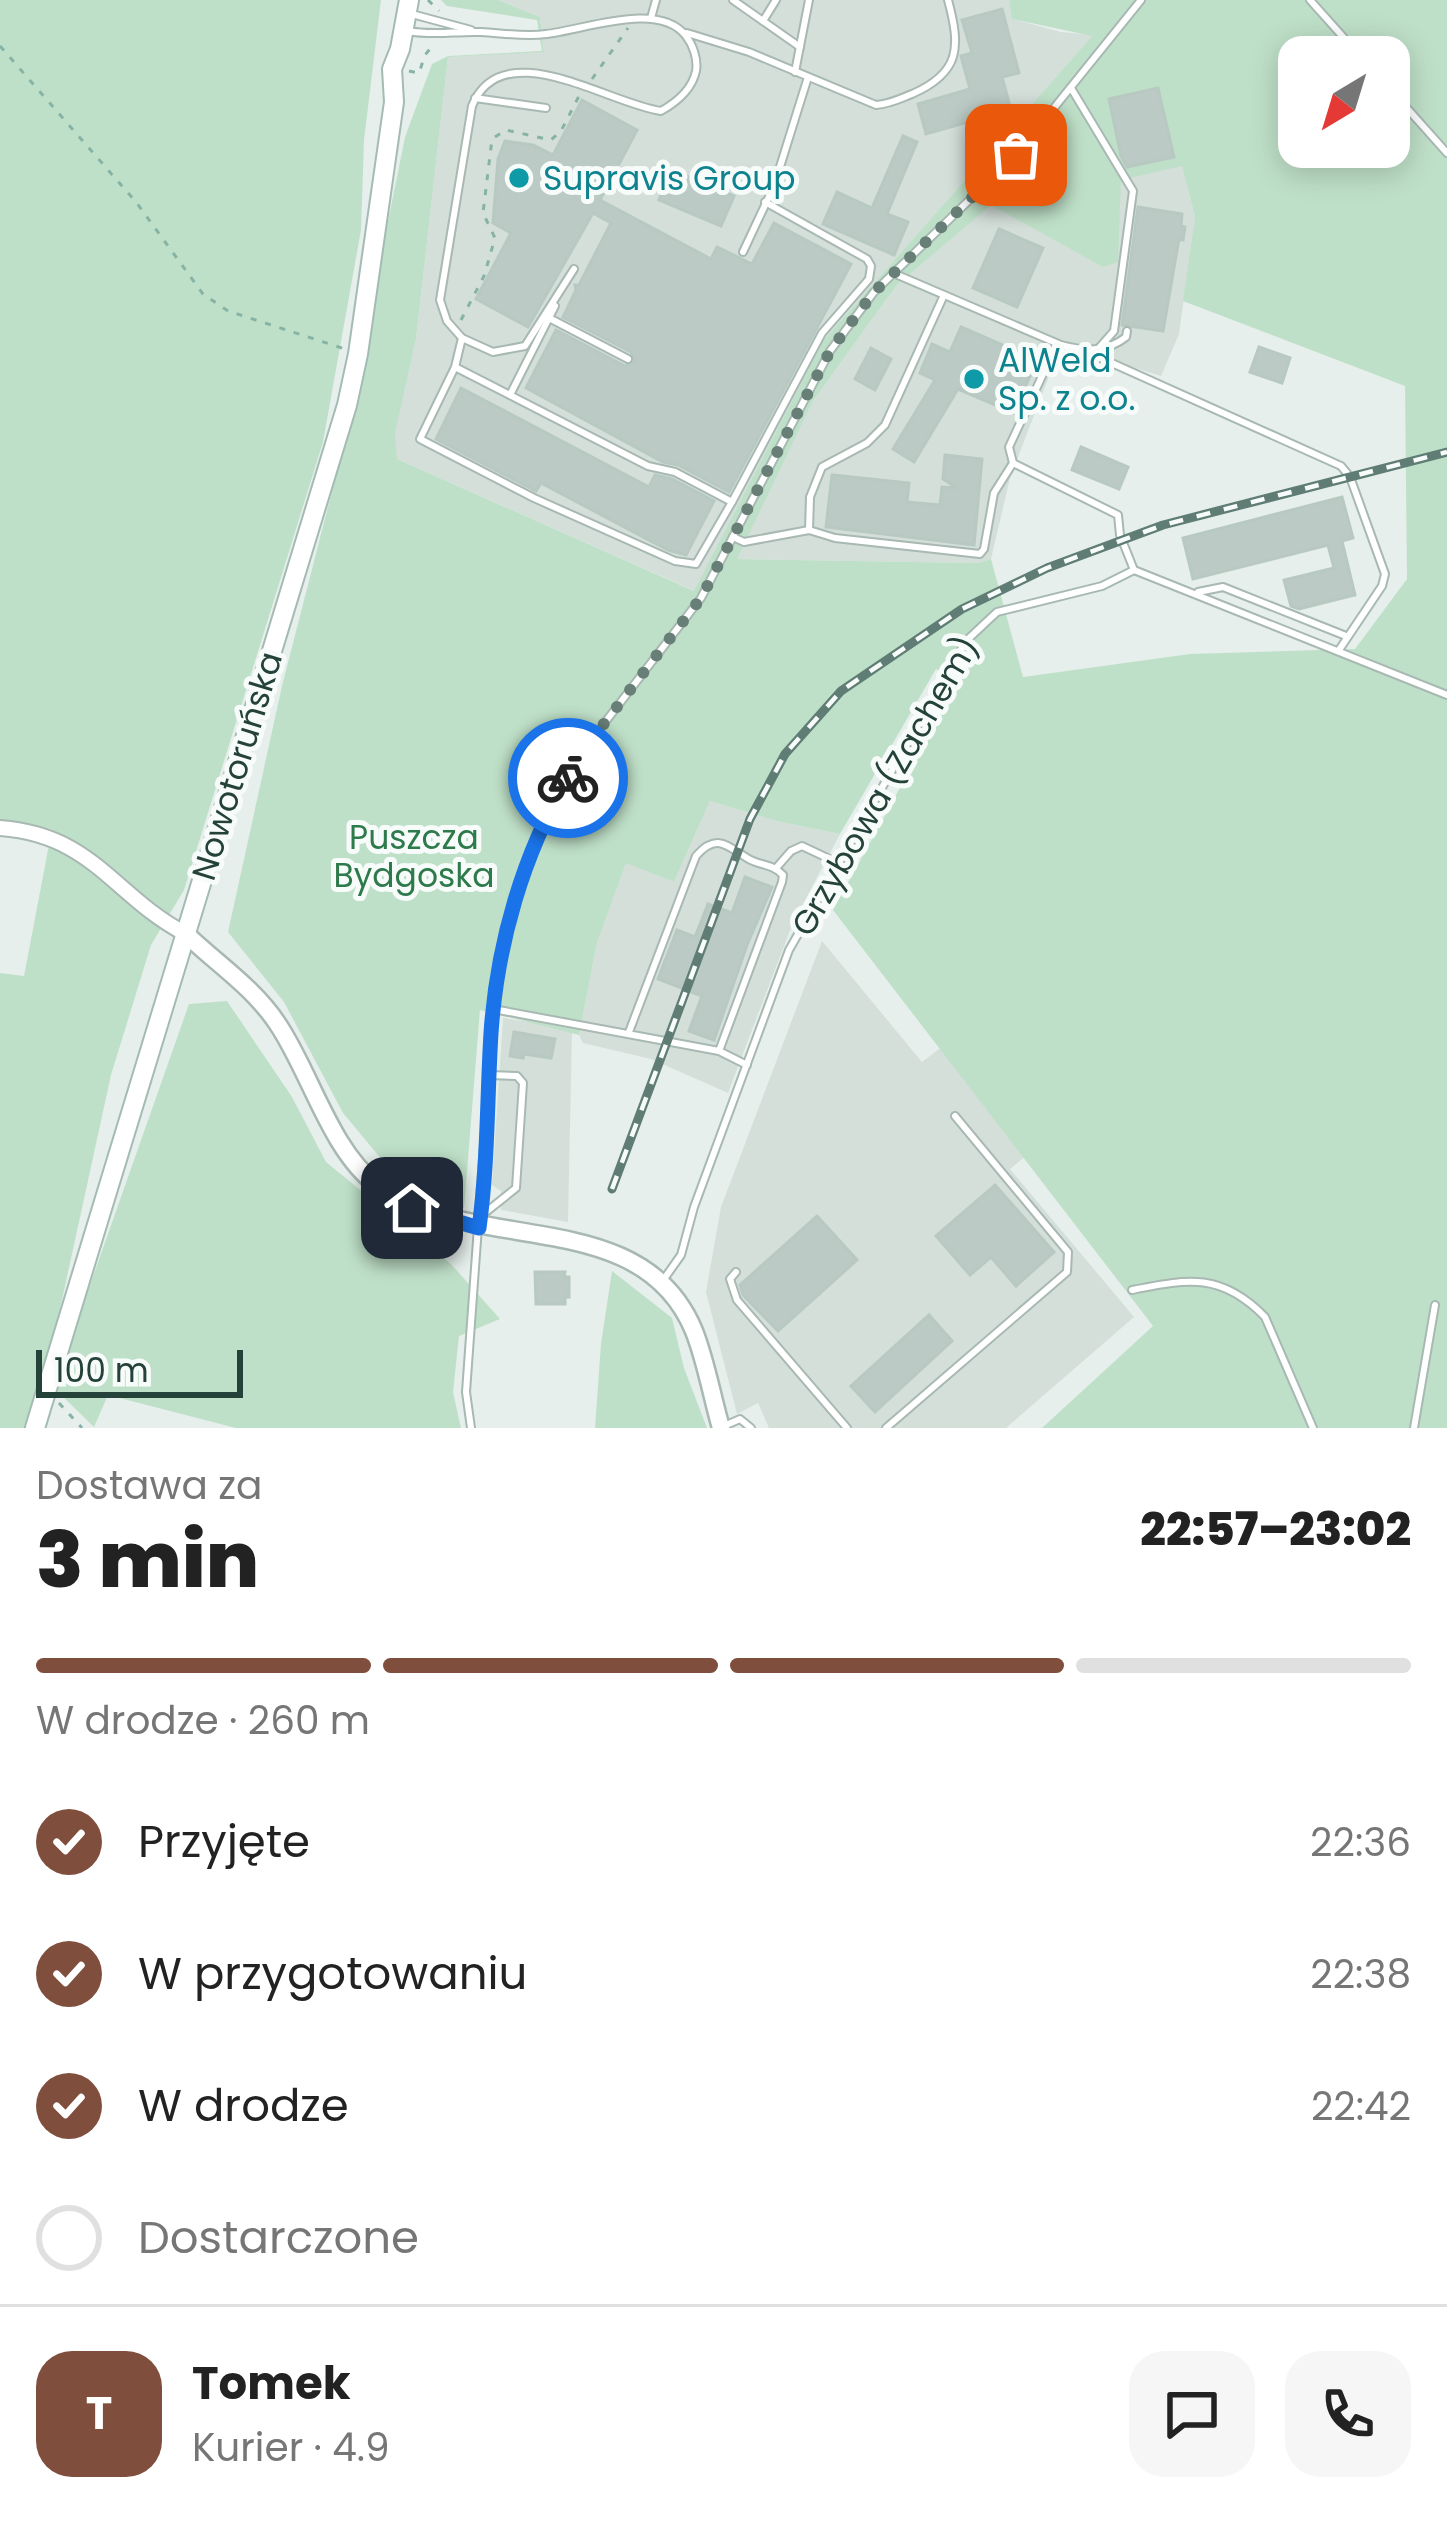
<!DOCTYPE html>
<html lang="pl">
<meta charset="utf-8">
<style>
:root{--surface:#fff;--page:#f6f6f6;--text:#222;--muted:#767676;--line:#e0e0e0;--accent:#804e3d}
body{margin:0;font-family:Poppins,sans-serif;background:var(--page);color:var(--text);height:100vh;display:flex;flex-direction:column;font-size:45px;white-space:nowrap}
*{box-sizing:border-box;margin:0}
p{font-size:39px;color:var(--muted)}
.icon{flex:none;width:66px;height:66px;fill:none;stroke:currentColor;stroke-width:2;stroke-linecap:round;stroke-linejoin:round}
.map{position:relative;height:1428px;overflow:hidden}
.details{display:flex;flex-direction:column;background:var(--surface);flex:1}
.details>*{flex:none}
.needle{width:78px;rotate:218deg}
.tools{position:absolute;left:1278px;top:36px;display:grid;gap:24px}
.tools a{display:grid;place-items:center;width:132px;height:132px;border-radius:24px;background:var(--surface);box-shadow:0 6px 30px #0003;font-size:60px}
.scale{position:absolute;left:36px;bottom:30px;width:207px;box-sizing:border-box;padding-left:12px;border:6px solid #24423a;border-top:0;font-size:33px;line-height:42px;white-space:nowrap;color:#24423a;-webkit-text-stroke:9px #f7fbf9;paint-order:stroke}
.pin{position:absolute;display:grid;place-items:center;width:102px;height:102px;color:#fff;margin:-51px;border-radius:24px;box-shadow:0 6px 18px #0006}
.courier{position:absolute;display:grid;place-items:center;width:120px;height:120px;margin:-60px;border:9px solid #1a73e8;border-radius:50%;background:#fff;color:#222;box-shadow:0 3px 15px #0007}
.headline em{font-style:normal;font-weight:800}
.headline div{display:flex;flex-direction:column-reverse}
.headline{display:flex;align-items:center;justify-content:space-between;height:204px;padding:0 36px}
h1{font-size:78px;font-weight:800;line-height:90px}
.bar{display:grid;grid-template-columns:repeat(4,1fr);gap:18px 12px;align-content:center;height:144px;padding:0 36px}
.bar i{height:15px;border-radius:9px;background:var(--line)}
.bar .on{background:var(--accent)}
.bar p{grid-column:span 4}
.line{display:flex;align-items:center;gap:30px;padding:0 36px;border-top:3px solid var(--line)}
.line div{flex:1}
.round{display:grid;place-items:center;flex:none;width:126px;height:126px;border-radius:36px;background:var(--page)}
ol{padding:0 36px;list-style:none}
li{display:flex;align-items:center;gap:36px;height:132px}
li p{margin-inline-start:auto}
li .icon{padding:12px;border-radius:50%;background:var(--accent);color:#fff;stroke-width:4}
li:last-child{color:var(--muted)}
li i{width:66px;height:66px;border:6px solid var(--line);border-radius:50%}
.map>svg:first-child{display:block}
.built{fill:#d4dfda}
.green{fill:#bfe0c8;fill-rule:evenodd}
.building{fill:#bbcac4;stroke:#b8c9c2;stroke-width:3}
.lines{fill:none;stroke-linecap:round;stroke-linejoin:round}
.service-casing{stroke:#a8b8b2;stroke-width:10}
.minor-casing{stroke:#a8b8b2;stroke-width:18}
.tertiary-casing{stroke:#a8b8b2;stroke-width:21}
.secondary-casing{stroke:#a4bbb3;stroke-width:22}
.path{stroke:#86b3a5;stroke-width:3;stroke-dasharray:6 9;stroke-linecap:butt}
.service{stroke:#fff;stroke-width:6}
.minor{stroke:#fff;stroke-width:14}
.tertiary{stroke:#fff;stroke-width:16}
.secondary{stroke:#fff;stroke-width:18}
.rail-casing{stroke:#5f7d75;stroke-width:9}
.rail{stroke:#f7fbf9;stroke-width:4.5;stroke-dasharray:14;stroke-linecap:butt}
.done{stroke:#687f78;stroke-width:12;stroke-dasharray:0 21.6}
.route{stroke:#1a73e8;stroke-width:15}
.culture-dot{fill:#0f9aa8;stroke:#f7fbf9;stroke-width:4.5}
.labels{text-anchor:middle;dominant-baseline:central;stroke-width:10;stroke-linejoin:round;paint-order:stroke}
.culture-label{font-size:33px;fill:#0d838f;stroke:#f7fbf9;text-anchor:start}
.street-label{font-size:33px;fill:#24423a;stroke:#f7fbf9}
.park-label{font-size:33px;fill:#2d7a4b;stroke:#f7fbf9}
</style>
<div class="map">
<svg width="1447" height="1428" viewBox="0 0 1447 1428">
<rect width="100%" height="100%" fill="#e6efeb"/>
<g class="built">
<path d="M 498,0 L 1009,0 L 1013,19 L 1061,32 L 1093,35 L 823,341 L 695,591 L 397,459 L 394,434 L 416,339 L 448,57 L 544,51 L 540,17 Z"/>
<path d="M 1159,73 L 1195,217 L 1179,334 L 1161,376 L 1061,345 L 1010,478 L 991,559 L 978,563 L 736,559 L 813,401 L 897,285 L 991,204 Z"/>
<path d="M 710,801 L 776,821 L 840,834 L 792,925 L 728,1093 L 651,1059 L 583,1043 L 579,1035 L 597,943 L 626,862 L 674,882 Z"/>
<path d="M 822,941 L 922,1062 L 976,1021 L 1061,1127 L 1010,1169 L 1134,1317 L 1006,1428 L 769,1428 L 758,1403 L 737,1414 L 706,1292 L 721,1207 Z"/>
<path d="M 503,1018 L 572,1029 L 568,1222 L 501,1210 L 501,1191 L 492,1185 Z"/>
</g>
<g class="green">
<path d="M 0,0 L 381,0 L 364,140 L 361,230 L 323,442 L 184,890 L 151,945 L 111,1075 L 55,1332 L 72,1336 L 189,1004 L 227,1001 L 292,1097 L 326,1162 L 451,1264 L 500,1319 L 459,1336 L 453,1392 L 461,1428 L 236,1428 L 108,1395 L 94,1427 L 55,1389 L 55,1334 L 24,1428 L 0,1428 L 0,973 L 24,976 L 52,829 L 0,822 Z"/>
<path d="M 441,0 L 498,0 L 540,17 L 544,52 L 448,57 L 416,339 L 395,433 L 397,459 L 694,591 L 823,341 L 1092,36 L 1012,19 L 1009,0 L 1447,0 L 1447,1428 L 1042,1428 L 1153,1326 L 833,910 L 959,680 L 936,669 L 840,834 L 776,821 L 710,801 L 674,882 L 626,863 L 597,943 L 579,1035 L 480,1010 L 464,1208 L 398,1179 L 343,1113 L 284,1002 L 228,932 L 282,686 L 340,460 L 405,137 L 432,64 L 448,56 L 542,51 L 537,20 L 447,6 ZM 1299,57 L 1389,57 L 1389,147 L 1299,147 ZM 1182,166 L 1195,217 L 1183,301 L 1405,386 L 1407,579 L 1355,649 L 1190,654 L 1023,677 L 991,559 L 978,563 L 737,559 L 813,401 L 897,285 L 991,205 L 1103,267 L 1118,262 L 1121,180 Z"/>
<path d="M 612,1271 L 672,1318 L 684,1368 L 707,1428 L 595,1428 L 601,1344 Z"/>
</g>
<g class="building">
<path d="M 1002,9 L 1019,73 L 1002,77 L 1011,110 L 926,134 L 918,104 L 970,89 L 961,56 L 972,53 L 962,20 Z"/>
<path d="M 1158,88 L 1174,157 L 1127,167 L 1121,156 L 1109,99 Z"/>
<path d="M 582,100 L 637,130 L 600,200 L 711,259 L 717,247 L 752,264 L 774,223 L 851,264 L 729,492 L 678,465 L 663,462 L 526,388 L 556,330 L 625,366 L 635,361 L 631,352 L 563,317 L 576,290 L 575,285 L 579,285 L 611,223 L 593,213 L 528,327 L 476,299 L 511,233 L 493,223 L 498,159 L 505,141 L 533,145 L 553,155 Z"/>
<path d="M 903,136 L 917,142 L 887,214 L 908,222 L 894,255 L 823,224 L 837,192 L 872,208 Z"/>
<path d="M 669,175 L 685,181 L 687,176 L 734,196 L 721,226 L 659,200 Z"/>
<path d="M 1138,207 L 1182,214 L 1181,226 L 1185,227 L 1183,240 L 1179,239 L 1163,331 L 1122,325 Z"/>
<path d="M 999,229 L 1043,248 L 1017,307 L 973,288 Z"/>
<path d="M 961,327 L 1037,360 L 1014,413 L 958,389 L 914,462 L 893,449 L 935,380 L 920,373 L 932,344 L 950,352 Z"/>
<path d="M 1259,347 L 1290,358 L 1282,383 L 1250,372 Z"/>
<path d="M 871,348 L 891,359 L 875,390 L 855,379 Z"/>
<path d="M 461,388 L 649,487 L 655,475 L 672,479 L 714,501 L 686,555 L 668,550 L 541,483 L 536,491 L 436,439 Z"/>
<path d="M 1081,447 L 1128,467 L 1119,489 L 1072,470 Z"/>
<path d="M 945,455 L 982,459 L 974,545 L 826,527 L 832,475 L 909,483 L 907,502 L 940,505 L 942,487 L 957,488 L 943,479 Z"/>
<path d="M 1342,497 L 1353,538 L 1342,541 L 1355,595 L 1299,609 L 1291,606 L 1284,580 L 1334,568 L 1328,545 L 1193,579 L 1183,538 Z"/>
<path d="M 745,877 L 772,887 L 747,945 L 714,1040 L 689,1031 L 702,996 L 658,979 L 677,930 L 695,937 L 708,904 L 732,913 Z"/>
<path d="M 514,1032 L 555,1039 L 551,1058 L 524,1054 L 523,1058 L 510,1056 Z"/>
<path d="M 995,1185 L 1054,1252 L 1016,1286 L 991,1257 L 970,1275 L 936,1236 Z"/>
<path d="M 817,1216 L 857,1260 L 778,1331 L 743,1295 L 740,1285 Z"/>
<path d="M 535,1272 L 565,1272 L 564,1277 L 569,1277 L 569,1297 L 565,1297 L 565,1304 L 536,1304 Z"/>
<path d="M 929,1315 L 952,1341 L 875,1412 L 851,1386 Z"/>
</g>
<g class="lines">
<defs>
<g id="service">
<path d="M 733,0 L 800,47"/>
<path d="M 1310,0 L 1361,57"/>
<path d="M 408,13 L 471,30"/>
<path d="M 651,18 L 656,0"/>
<path d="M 763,21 L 776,0"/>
<path d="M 408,31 C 434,36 455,31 481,32 C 502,33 525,37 546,34 C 584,30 659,0 686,36 C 693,45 698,59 696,71 C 692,90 677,102 661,111 C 607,103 502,32 472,106 L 440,300 L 447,321 L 462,338 L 455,367 L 420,439 L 534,498 L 675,561 L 696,564 L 732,502 L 675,472 L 648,466 L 455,367"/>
<path d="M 687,33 L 749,52 L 876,105 C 890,104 899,99 912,94 C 960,73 961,48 948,0"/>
<path d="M 795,72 L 809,0"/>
<path d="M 1071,88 L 1133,191 L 1114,331 L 1099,348"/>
<path d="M 1389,88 L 1447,153"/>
<path d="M 475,98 L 546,108"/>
<path d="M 743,252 L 774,186 L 808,77"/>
<path d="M 893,273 L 1061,345 C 1084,351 1106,353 1126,337 L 1127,331"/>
<path d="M 551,319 L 628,359"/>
<path d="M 462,338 L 493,352 L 525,346 L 574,269"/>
<path d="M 1057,344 L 1009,447 L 1013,463 L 1118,515 L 1120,535 L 1134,570"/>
<path d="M 1085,351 L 1341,466 L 1350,477 L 1385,574 L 1382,586 L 1339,650"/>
<path d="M 510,395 L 555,306"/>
<path d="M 732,502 L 822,333 L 869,279 L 871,266 L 867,259 L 765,202"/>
<path d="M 809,530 L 810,497 L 822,467 L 867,443 L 885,425 L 944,295"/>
<path d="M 733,537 L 744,542 L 809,530 L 835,538 L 980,554 L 984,549 L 994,493 L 1013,463"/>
<path d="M 1134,570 L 1447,695"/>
<path d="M 1198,592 L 1223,587 L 1346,636"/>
<path d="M 777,867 L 791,851 L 802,846 L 838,863"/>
<path d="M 493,1009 L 719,1051 L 782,882 L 783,875 C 772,863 759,866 747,858 C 726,845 716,833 696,856 L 629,1032"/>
<path d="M 719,1051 L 747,1065"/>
<path d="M 481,1216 L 516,1188 L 523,1083 L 517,1076 L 489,1075"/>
<path d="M 736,1272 L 730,1279 L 737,1300 L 847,1428"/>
<path d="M 664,1279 L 681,1255 L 694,1207 L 789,950 L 966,641 L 997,612 L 1102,586 L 1134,570"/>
<path d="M 1132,1290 C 1188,1279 1221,1272 1265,1317 L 1313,1428"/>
<path d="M 724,1426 L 740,1419 L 751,1428"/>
<path d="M 471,1428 L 466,1392 L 495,992 L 518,889 L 545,822 L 596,734 L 701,598 L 830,351 L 874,292 L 1016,155 L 1141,0"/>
<path d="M 886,1428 L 1067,1272 L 1068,1252 L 955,1116"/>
<path d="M 1414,1428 L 1435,1305"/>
</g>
<path id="minor" d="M 0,828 C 94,835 113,896 186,934"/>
<path id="tertiary" d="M 186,934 C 217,964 253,987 277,1023 C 310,1071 330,1150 377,1185 C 471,1257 641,1202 694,1331 C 706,1361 712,1397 721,1428"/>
<path id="secondary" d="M 35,1428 L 347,405 L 358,354 L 394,102 L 392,69 L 400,49 L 409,0"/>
</defs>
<use href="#service" class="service-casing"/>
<use href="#minor" class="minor-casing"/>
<use href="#tertiary" class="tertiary-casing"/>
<use href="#secondary" class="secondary-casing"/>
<g class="path">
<path d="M 428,0 L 439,11"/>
<path d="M 0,46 L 136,202 L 203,294 L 228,311 L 345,349"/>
<path d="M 409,71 L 419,73 L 425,55 L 434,44"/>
<path d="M 592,79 L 628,28"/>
<path d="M 461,320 L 484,276 L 495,238 L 483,213 L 492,139 L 506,130 L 551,140 L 561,131 L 579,96"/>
<path d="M 59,1403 L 82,1428"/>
</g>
<use href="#service" class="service"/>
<use href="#minor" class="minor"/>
<use href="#tertiary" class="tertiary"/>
<use href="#secondary" class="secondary"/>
<defs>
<path id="rail" d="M 612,1189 L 750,819 L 785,754 L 841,691 L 962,609 L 1047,568 L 1163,525 L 1447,452"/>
</defs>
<use href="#rail" class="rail-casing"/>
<use href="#rail" class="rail"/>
</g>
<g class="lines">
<path class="done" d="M 568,778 L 596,734 L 701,598 L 830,351 L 874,292 L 1016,155"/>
<path class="route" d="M 412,1208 L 479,1228 C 488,1163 487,1098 491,1033 C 497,944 523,854 568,778"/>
</g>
<g class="culture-dot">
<circle cx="519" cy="178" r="12"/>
<circle cx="974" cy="379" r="12"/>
</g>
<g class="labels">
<g class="culture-label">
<text x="543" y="178">Supravis Group</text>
<text x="998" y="360">AlWeld<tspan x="998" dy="38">Sp. z o.o.</tspan></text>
</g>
<g class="street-label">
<text transform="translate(237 766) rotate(-73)">Nowotoruńska</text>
<text transform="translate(885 786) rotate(-60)">Grzybowa (Zachem)</text>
</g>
<g class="park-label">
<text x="414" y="837">Puszcza<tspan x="414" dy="38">Bydgoska</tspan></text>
</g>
</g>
</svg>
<div class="tools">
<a><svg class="needle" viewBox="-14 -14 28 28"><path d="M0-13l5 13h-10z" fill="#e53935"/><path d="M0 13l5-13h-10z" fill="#767676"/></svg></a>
</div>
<div class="scale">100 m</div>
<div class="pin" style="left:1016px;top:155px;background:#ea580c"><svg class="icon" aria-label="bag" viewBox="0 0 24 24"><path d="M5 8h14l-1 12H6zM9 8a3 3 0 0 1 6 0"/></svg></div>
<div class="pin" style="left:412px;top:1208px;background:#1f2937"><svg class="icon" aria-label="home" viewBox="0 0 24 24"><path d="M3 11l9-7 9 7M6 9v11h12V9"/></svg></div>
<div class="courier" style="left:568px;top:778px"><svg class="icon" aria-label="bike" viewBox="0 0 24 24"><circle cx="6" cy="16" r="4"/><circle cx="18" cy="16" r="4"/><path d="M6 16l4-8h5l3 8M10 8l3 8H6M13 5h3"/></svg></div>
</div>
<section class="details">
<div class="headline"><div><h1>3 min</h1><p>Dostawa za</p></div><em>22:57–23:02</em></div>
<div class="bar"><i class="on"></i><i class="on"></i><i class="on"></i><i></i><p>W drodze · 260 m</p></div>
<ol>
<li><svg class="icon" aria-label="check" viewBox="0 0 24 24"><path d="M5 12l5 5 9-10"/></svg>Przyjęte<p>22:36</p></li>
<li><svg class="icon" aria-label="check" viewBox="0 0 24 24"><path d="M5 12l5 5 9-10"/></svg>W przygotowaniu<p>22:38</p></li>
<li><svg class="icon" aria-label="check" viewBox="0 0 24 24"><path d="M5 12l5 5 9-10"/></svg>W drodze<p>22:42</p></li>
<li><i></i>Dostarczone</li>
</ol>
<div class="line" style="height:216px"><b class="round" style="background:var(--accent);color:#fff">T</b><div><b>Tomek</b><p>Kurier · 4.9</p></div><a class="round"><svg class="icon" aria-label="chat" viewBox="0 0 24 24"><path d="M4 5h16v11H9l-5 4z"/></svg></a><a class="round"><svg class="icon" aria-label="phone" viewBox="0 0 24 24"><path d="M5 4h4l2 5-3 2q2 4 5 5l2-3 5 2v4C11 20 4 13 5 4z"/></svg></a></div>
</section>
